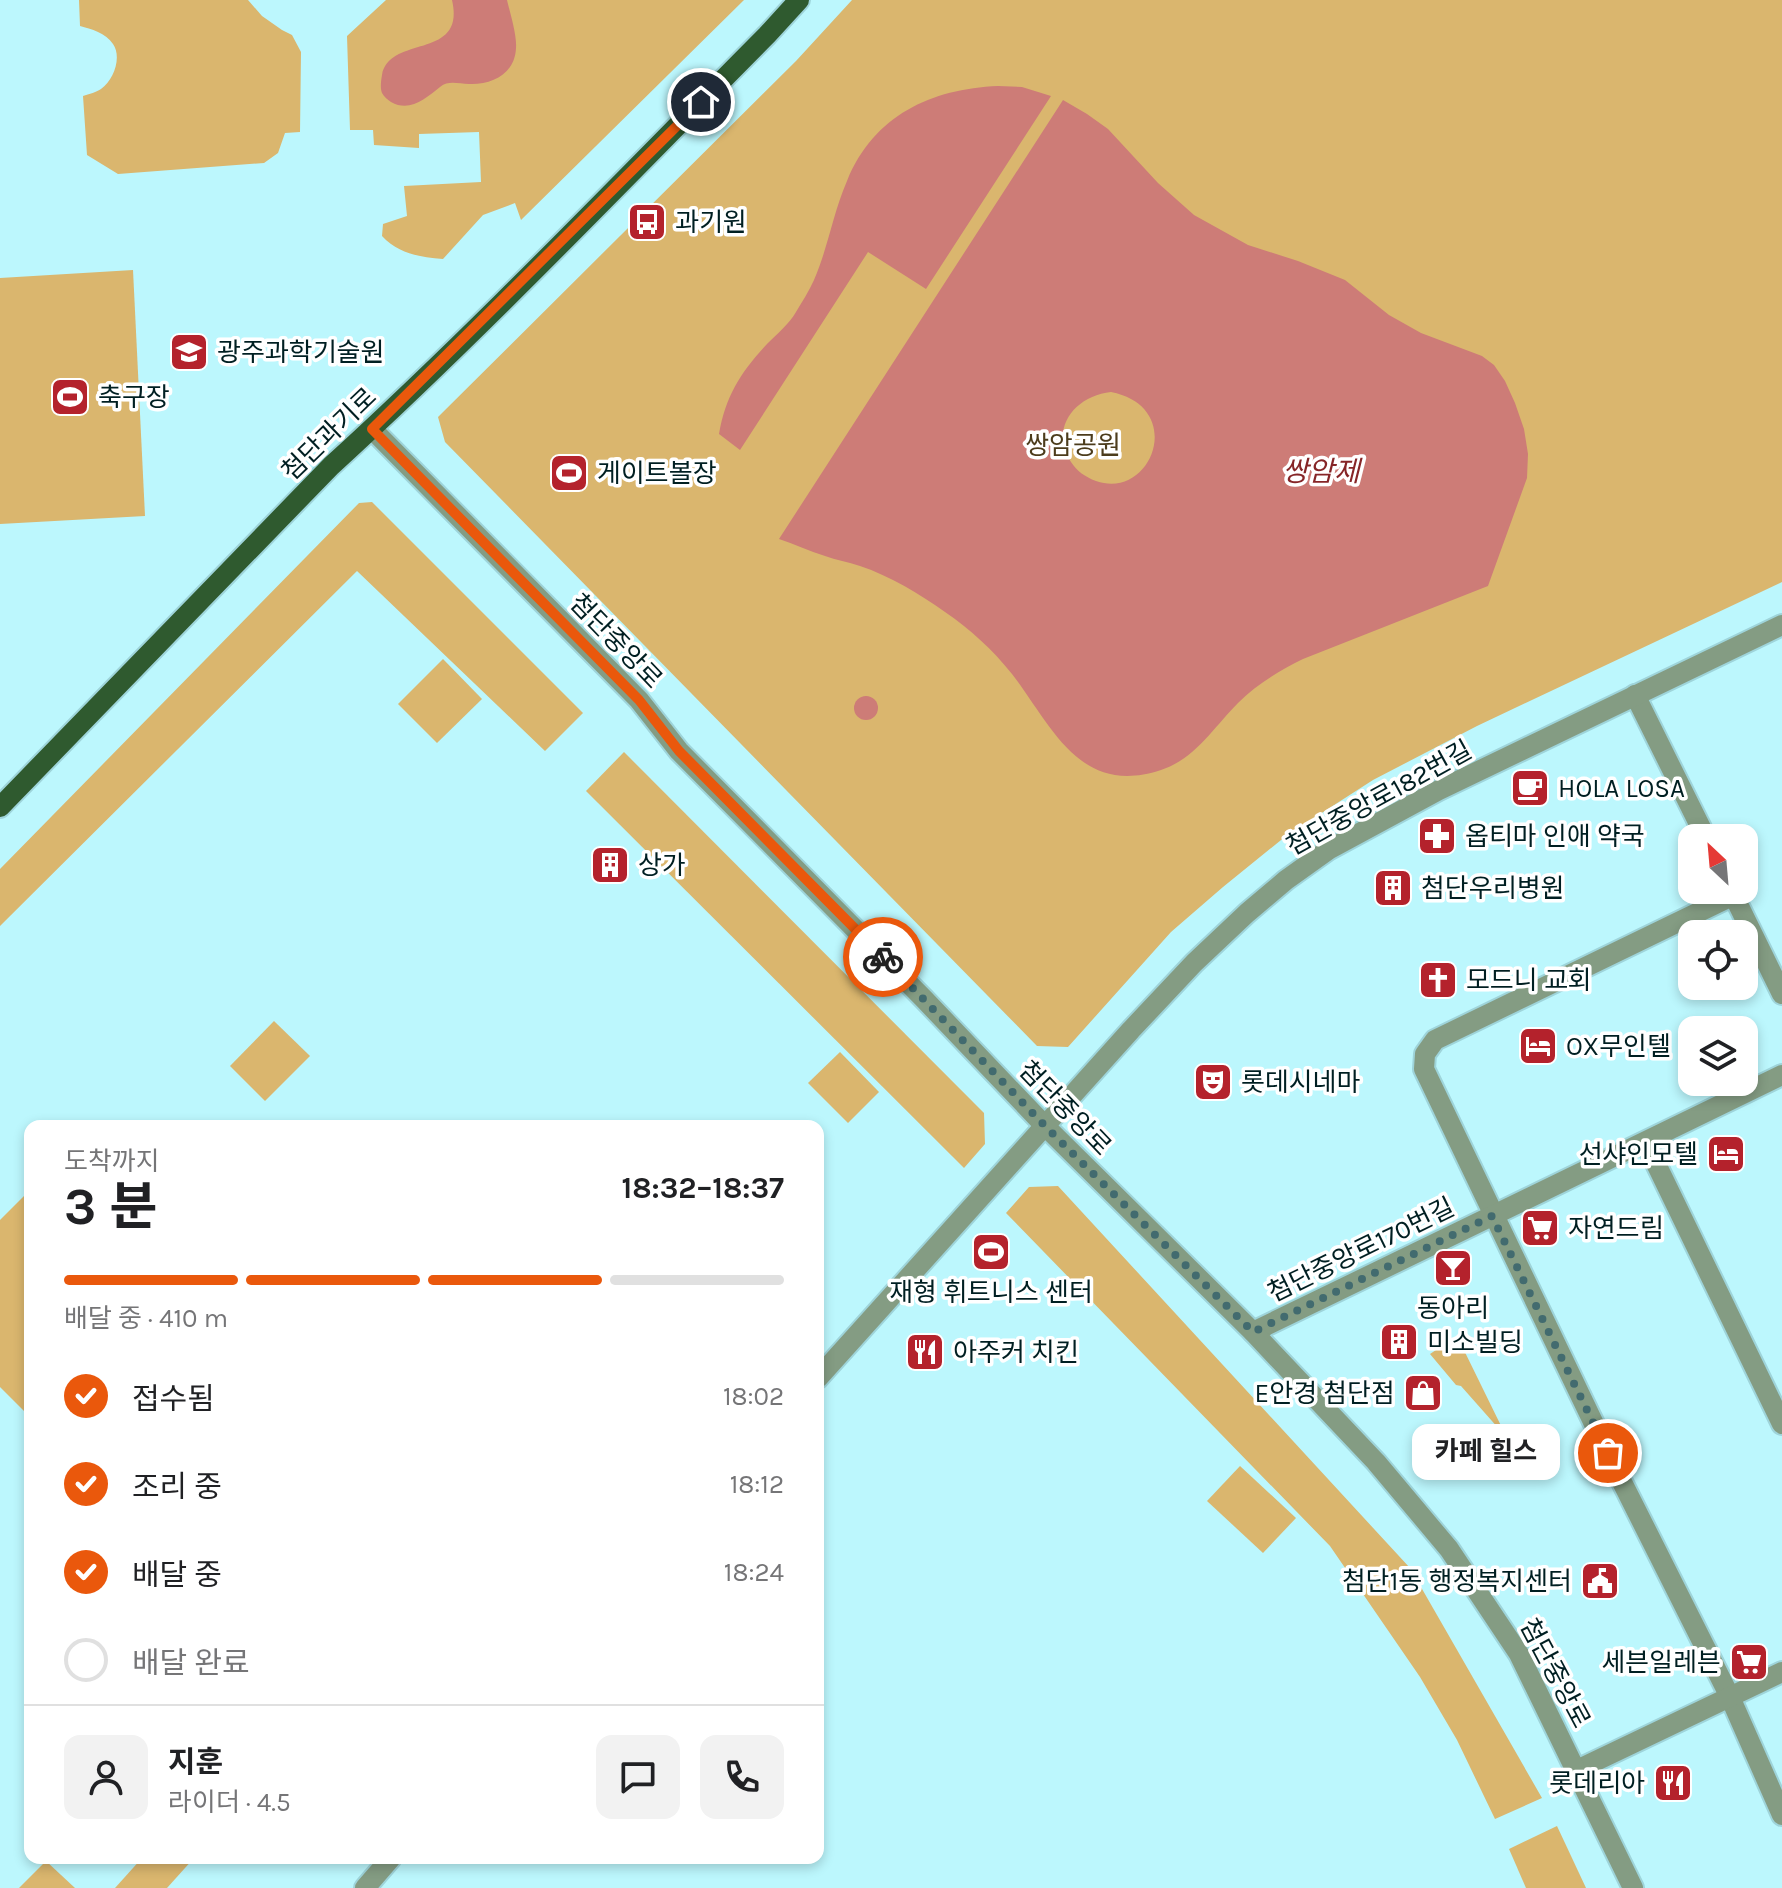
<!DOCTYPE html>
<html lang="ko">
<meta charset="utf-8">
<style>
:root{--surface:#fff;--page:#f2f2f2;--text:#202124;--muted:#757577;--line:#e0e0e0;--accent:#ea580c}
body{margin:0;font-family:Karla,"Noto Sans KR",sans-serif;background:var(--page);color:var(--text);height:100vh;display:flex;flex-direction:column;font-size:30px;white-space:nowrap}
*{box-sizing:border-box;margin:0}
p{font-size:26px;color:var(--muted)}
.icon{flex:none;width:44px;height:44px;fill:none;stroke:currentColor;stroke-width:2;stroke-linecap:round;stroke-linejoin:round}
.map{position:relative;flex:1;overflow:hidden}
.side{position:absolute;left:24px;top:1120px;width:800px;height:744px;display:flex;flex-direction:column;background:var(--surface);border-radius:16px;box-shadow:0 4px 12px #0003}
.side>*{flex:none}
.needle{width:52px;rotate:334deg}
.buttons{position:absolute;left:1678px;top:824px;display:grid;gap:16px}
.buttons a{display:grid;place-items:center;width:80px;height:80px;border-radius:16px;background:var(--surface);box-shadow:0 4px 12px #0003;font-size:40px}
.pin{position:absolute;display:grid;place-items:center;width:68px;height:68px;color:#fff;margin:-34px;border:4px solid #fff;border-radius:50%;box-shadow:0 2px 8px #0007}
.courier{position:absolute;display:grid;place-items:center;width:80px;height:80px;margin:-40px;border:6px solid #ea580c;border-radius:50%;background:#fff;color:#222;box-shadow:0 2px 10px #0007}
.bubble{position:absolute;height:56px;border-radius:16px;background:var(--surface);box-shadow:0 4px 12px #0003;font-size:26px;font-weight:700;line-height:56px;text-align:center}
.head em{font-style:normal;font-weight:700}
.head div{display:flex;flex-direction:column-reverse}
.head{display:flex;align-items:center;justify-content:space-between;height:136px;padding:0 40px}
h1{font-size:52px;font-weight:700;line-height:60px}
.bar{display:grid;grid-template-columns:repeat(4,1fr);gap:12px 8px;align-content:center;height:96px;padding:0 40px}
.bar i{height:10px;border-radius:6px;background:var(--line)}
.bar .current{background:var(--accent)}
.bar p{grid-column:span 4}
.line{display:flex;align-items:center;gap:20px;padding:0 40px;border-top:2px solid var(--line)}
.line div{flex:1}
.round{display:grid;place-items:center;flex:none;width:84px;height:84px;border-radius:16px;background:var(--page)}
ol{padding:0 40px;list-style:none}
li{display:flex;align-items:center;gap:24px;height:88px}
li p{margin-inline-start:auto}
li .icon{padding:8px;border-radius:50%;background:var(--accent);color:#fff;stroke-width:4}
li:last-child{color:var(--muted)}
li i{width:44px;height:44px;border:4px solid var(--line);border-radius:50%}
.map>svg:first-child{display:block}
.green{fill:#dab66e}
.water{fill:#cd7c77;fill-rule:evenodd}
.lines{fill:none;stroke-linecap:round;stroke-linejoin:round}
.minor-casing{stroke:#9ed4da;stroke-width:24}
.tertiary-casing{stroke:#9ed4da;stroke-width:24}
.primary-casing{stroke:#9ed4da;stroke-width:24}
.minor{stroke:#849c83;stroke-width:20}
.tertiary{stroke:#849c83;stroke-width:20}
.primary{stroke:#2f5a2f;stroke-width:20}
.done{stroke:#426b6f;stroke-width:8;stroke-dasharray:0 14.4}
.route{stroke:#ea580c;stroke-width:10}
.labels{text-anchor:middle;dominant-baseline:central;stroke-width:7;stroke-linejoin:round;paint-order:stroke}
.poi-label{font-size:26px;fill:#001f22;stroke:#fff;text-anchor:start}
.street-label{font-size:26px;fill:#001f22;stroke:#fff}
.park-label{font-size:26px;fill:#4c3c1c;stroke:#fff}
.water-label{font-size:28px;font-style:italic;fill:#862527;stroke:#fff}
</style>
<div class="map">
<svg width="1782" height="1888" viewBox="0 0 1782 1888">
<rect width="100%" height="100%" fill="#bcf7fd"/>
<g class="green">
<path d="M 79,0 L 248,0 L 262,16 L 282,30 L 292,35 L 301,52 L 300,132 L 285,133 L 278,153 L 264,163 L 118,174 L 87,155 L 83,96 C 89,94 97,92 101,89 C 114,80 122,57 113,44 C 106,33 91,29 80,26 Z"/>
<path d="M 386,0 L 744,0 L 521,220 L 515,203 L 483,215 L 443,259 C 419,257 399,254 382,236 L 383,224 L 407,216 L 404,186 L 481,182 L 479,132 L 419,134 L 419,148 L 374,145 L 373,130 L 350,130 L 347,36 Z"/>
<path d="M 852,0 L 1782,0 L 1782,582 L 1477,726 L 1373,780 L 1286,836 L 1223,887 L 1171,932 L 1068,1047 L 1037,1046 L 445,442 L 438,417 L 796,61 Z"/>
<path d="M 133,270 L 145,516 L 0,524 L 0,278 Z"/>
<path d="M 372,502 L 583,713 L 545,751 L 357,571 L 0,926 L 0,869 L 359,503 Z"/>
<path d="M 443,659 L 482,699 L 437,743 L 398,704 Z"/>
<path d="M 624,752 L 984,1113 L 985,1144 L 964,1168 L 586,791 Z"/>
<path d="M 274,1021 L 310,1056 L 265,1101 L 230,1066 Z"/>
<path d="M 840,1052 L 879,1092 L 848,1123 L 808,1083 Z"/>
<path d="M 1058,1186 L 1410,1568 L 1542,1798 L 1495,1819 L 1457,1740 L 1420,1677 L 1330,1546 L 1006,1213 L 1029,1187 Z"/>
<path d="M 30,1190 L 30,1413 L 28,1415 L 0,1387 L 0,1220 Z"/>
<path d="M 1457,1336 L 1507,1438 L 1461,1386 L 1456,1385 L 1430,1354 Z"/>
<path d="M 1240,1466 L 1296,1518 L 1263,1553 L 1207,1501 Z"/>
<path d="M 1557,1826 L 1586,1888 L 1526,1888 L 1509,1849 Z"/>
<path d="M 142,1858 L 194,1858 L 167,1888 L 115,1888 Z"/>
<path d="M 46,1861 L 75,1888 L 19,1888 Z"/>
</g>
<g class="water">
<path d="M 452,0 L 507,0 C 510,13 517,35 516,48 C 515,74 492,85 469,84 C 458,84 449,80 440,87 C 426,98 410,113 391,102 C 388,100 384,97 382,93 C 380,88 381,81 382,75 C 390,34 466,61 452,0 Z"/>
<path d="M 998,86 L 1022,87 L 1051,96 L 926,289 L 868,252 L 740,450 L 719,434 C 726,395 741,372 767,344 C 777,334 789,324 796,312 C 802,302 809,291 814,280 C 828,248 833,213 847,181 C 874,115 931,89 998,86 Z"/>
<path d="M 1063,100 L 1087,114 L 1108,129 L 1158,183 L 1194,215 L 1248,245 L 1298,261 L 1345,280 L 1389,315 L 1421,333 L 1482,356 L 1494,365 L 1505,381 L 1515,403 L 1524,429 L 1528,454 L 1527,478 L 1488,586 L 1303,659 C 1279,671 1257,684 1238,703 C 1214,727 1195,759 1161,770 C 1079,797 1052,726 1012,674 C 993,650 970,629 945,612 C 920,594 890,576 860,566 C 848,562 836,560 825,556 C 809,551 794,544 779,539 ZM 1111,392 C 1187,407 1152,501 1096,481 C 1085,477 1077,471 1071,462 C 1049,428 1075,396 1111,392 Z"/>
<circle cx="866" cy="708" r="12"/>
</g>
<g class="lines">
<defs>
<g id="minor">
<path d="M 1635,695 L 1706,838"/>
<path d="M 1731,890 L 1782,994"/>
<path d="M 1734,895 L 1435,1040 L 1425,1054 L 1424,1069 L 1618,1474 L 1730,1697 L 1782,1815"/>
<path d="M 1646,1143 L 1782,1424"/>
<path d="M 1253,1332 L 1782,1075"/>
<path d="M 1577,1770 L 1782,1672"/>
</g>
<g id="tertiary">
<path d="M 372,429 L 639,700 L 679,751 L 924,999 L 1046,1127 L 1253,1332 L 1376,1462 L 1449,1549 L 1519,1654 L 1633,1888"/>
<path d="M 818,1378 L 1131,1030 L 1194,963 L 1247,913 L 1286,880 L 1328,850 L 1439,790 L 1782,625"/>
<path d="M 365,1888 L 391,1858"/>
</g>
<path id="primary" d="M 0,807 L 331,466 C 482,328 623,180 767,35 L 799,0"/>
</defs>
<use href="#minor" class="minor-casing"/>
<use href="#tertiary" class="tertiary-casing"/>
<use href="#primary" class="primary-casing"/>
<use href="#minor" class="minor"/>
<use href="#tertiary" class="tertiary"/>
<use href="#primary" class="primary"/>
</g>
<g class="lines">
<path class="done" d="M 883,957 L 1046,1127 L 1253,1332 L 1492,1216 L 1608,1453"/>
<path class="route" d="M 701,102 L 372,429 L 639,700 L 679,751 L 883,957"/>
</g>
<defs>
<symbol id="bus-square" viewBox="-11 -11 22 22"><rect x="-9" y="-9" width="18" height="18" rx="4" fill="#b4222c" stroke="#fff"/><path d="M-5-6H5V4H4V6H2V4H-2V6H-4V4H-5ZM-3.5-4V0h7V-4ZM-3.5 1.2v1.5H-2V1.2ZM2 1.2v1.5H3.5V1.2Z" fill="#fff"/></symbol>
<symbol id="university-square" viewBox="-11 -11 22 22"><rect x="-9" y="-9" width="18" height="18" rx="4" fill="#b4222c" stroke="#fff"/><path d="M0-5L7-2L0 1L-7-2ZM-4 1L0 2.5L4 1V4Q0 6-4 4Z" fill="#fff"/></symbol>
<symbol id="stadium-square" viewBox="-11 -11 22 22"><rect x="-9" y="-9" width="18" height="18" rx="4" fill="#b4222c" stroke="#fff"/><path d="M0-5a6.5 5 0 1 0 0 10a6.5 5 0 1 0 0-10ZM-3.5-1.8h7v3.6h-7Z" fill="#fff"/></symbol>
<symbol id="cafe-square" viewBox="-11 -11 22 22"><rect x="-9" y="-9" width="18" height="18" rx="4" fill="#b4222c" stroke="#fff"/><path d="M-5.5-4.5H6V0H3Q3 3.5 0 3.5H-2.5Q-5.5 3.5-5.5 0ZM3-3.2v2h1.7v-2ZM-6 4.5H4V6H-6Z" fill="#fff"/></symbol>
<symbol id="pharmacy-square" viewBox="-11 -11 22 22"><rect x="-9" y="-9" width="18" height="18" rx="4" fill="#b4222c" stroke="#fff"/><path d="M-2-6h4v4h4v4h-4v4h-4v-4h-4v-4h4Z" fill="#fff"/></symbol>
<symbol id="building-square" viewBox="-11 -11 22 22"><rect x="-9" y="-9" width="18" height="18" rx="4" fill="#b4222c" stroke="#fff"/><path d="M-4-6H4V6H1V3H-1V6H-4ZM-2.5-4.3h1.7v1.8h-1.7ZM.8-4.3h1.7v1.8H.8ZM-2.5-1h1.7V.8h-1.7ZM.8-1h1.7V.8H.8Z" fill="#fff"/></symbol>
<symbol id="church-square" viewBox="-11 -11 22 22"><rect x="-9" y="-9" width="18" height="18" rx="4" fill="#b4222c" stroke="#fff"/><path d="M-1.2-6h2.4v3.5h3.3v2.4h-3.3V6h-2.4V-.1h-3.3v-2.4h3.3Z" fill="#fff"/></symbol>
<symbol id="hotel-square" viewBox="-11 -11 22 22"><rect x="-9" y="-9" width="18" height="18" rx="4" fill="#b4222c" stroke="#fff"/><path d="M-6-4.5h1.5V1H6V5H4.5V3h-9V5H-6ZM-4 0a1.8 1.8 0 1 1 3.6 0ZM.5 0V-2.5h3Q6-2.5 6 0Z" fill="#fff"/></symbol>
<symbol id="theatre-square" viewBox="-11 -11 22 22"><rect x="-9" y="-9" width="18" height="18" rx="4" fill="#b4222c" stroke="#fff"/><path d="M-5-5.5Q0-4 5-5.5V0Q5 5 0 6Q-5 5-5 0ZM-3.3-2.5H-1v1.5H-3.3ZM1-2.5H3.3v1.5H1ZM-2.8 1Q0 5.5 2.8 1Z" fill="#fff"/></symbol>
<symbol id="supermarket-square" viewBox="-11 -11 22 22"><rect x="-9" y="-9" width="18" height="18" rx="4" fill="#b4222c" stroke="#fff"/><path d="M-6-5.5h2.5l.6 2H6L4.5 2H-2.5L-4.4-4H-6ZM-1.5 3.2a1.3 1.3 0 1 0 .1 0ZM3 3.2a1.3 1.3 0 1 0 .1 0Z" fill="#fff"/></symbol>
<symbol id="bar-square" viewBox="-11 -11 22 22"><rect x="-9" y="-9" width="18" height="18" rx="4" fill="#b4222c" stroke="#fff"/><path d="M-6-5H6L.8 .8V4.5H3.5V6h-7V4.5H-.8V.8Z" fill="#fff"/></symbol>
<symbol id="restaurant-square" viewBox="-11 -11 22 22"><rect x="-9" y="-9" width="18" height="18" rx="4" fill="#b4222c" stroke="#fff"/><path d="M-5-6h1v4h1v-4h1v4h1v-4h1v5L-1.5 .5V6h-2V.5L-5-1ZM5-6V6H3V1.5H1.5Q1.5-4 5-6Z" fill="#fff"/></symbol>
<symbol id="shop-square" viewBox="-11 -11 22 22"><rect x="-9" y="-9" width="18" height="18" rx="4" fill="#b4222c" stroke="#fff"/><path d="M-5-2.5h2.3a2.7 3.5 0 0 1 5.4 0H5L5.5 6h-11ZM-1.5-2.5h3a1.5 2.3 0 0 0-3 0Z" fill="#fff"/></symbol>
<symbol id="civic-square" viewBox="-11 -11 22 22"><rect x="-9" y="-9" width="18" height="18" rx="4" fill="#b4222c" stroke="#fff"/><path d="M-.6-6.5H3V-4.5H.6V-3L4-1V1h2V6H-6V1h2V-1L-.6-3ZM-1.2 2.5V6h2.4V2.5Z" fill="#fff"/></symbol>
</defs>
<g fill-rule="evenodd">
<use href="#bus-square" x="625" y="200" width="44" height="44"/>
<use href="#university-square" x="167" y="330" width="44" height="44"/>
<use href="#stadium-square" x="48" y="375" width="44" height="44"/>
<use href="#stadium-square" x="547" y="451" width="44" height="44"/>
<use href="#cafe-square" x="1508" y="766" width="44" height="44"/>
<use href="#pharmacy-square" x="1415" y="814" width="44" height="44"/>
<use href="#building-square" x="588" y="843" width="44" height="44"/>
<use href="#building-square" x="1371" y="866" width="44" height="44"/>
<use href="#church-square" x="1416" y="958" width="44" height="44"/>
<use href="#hotel-square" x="1516" y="1024" width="44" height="44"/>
<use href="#theatre-square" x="1191" y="1060" width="44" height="44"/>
<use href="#hotel-square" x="1704" y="1132" width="44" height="44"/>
<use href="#supermarket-square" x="1518" y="1206" width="44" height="44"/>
<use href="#stadium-square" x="969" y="1230" width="44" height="44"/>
<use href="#bar-square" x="1431" y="1246" width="44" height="44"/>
<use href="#building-square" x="1377" y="1320" width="44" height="44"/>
<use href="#restaurant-square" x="903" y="1330" width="44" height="44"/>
<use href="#shop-square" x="1401" y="1371" width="44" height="44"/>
<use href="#civic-square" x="1578" y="1559" width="44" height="44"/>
<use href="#supermarket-square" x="1727" y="1640" width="44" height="44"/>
<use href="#restaurant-square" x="1651" y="1761" width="44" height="44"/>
</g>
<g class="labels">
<g class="poi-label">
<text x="675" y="222">과기원</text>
<text x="217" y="352">광주과학기술원</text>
<text x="98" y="397">축구장</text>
<text x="597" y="473">게이트볼장</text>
<text x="1558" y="788">HOLA LOSA</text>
<text x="1465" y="836">옵티마 인애 약국</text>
<text x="638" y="865">상가</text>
<text x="1421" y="888">첨단우리병원</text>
<text x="1466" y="980">모드니 교회</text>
<text x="1566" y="1046">OX무인텔</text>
<text x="1241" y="1082">롯데시네마</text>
<text x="1698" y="1154" text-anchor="end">선샤인모텔</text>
<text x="1568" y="1228">자연드림</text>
<text x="991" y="1292" text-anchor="middle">재형 휘트니스 센터</text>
<text x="1453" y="1308" text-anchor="middle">동아리</text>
<text x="1427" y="1342">미소빌딩</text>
<text x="953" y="1352">아주커 치킨</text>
<text x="1395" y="1393" text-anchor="end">E안경 첨단점</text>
<text x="1572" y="1581" text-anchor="end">첨단1동 행정복지센터</text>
<text x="1721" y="1662" text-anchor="end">세븐일레븐</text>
<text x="1645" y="1783" text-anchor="end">롯데리아</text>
</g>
<g class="street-label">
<text transform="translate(329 434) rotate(-44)">첨단과기로</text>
<text transform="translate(616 641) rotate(46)">첨단중앙로</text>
<text transform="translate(1379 798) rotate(-29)">첨단중앙로182번길</text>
<text transform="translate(1065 1108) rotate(46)">첨단중앙로</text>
<text transform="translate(1361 1250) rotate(-26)">첨단중앙로170번길</text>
<text transform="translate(1555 1673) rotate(62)">첨단중앙로</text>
</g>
<g class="park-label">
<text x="1073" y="445">쌍암공원</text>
</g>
<g class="water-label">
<text x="1321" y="471">쌍암제</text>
</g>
</g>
</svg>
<div class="buttons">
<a><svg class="needle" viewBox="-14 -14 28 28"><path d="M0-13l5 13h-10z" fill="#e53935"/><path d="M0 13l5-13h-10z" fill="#757577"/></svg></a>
<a><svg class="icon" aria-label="locate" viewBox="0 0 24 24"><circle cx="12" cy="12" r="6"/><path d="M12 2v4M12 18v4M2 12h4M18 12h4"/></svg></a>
<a><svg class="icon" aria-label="layers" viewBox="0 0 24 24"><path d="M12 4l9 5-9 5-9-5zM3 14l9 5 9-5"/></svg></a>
</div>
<div class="pin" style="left:1608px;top:1453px;background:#ea580c"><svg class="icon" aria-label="bag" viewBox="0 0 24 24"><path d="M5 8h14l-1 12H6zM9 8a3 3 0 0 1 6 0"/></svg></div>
<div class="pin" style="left:701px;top:102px;background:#1f2937"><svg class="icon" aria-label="home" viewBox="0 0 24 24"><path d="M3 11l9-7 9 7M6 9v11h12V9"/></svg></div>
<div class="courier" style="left:883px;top:957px"><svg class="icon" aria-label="bike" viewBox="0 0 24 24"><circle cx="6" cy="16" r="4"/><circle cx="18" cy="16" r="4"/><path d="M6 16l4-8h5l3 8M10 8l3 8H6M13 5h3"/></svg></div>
<div class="bubble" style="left:1412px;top:1424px;width:148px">카페 힐스</div>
<section class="side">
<div class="head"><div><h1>3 분</h1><p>도착까지</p></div><em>18:32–18:37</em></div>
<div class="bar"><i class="current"></i><i class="current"></i><i class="current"></i><i></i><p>배달 중 · 410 m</p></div>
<ol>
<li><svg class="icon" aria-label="check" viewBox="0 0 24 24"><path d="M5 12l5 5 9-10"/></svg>접수됨<p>18:02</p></li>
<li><svg class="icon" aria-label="check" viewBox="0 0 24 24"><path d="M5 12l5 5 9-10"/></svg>조리 중<p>18:12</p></li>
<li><svg class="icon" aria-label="check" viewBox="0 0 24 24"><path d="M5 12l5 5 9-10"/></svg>배달 중<p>18:24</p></li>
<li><i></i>배달 완료</li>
</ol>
<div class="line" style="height:144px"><a class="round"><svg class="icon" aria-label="person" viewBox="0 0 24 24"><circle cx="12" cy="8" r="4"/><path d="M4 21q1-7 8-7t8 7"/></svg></a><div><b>지훈</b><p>라이더 · 4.5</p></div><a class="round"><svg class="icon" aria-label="chat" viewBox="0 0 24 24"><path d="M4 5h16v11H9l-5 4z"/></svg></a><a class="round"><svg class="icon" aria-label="phone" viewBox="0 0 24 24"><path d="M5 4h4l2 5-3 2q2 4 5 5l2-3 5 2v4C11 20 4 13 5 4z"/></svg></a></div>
</section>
</div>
